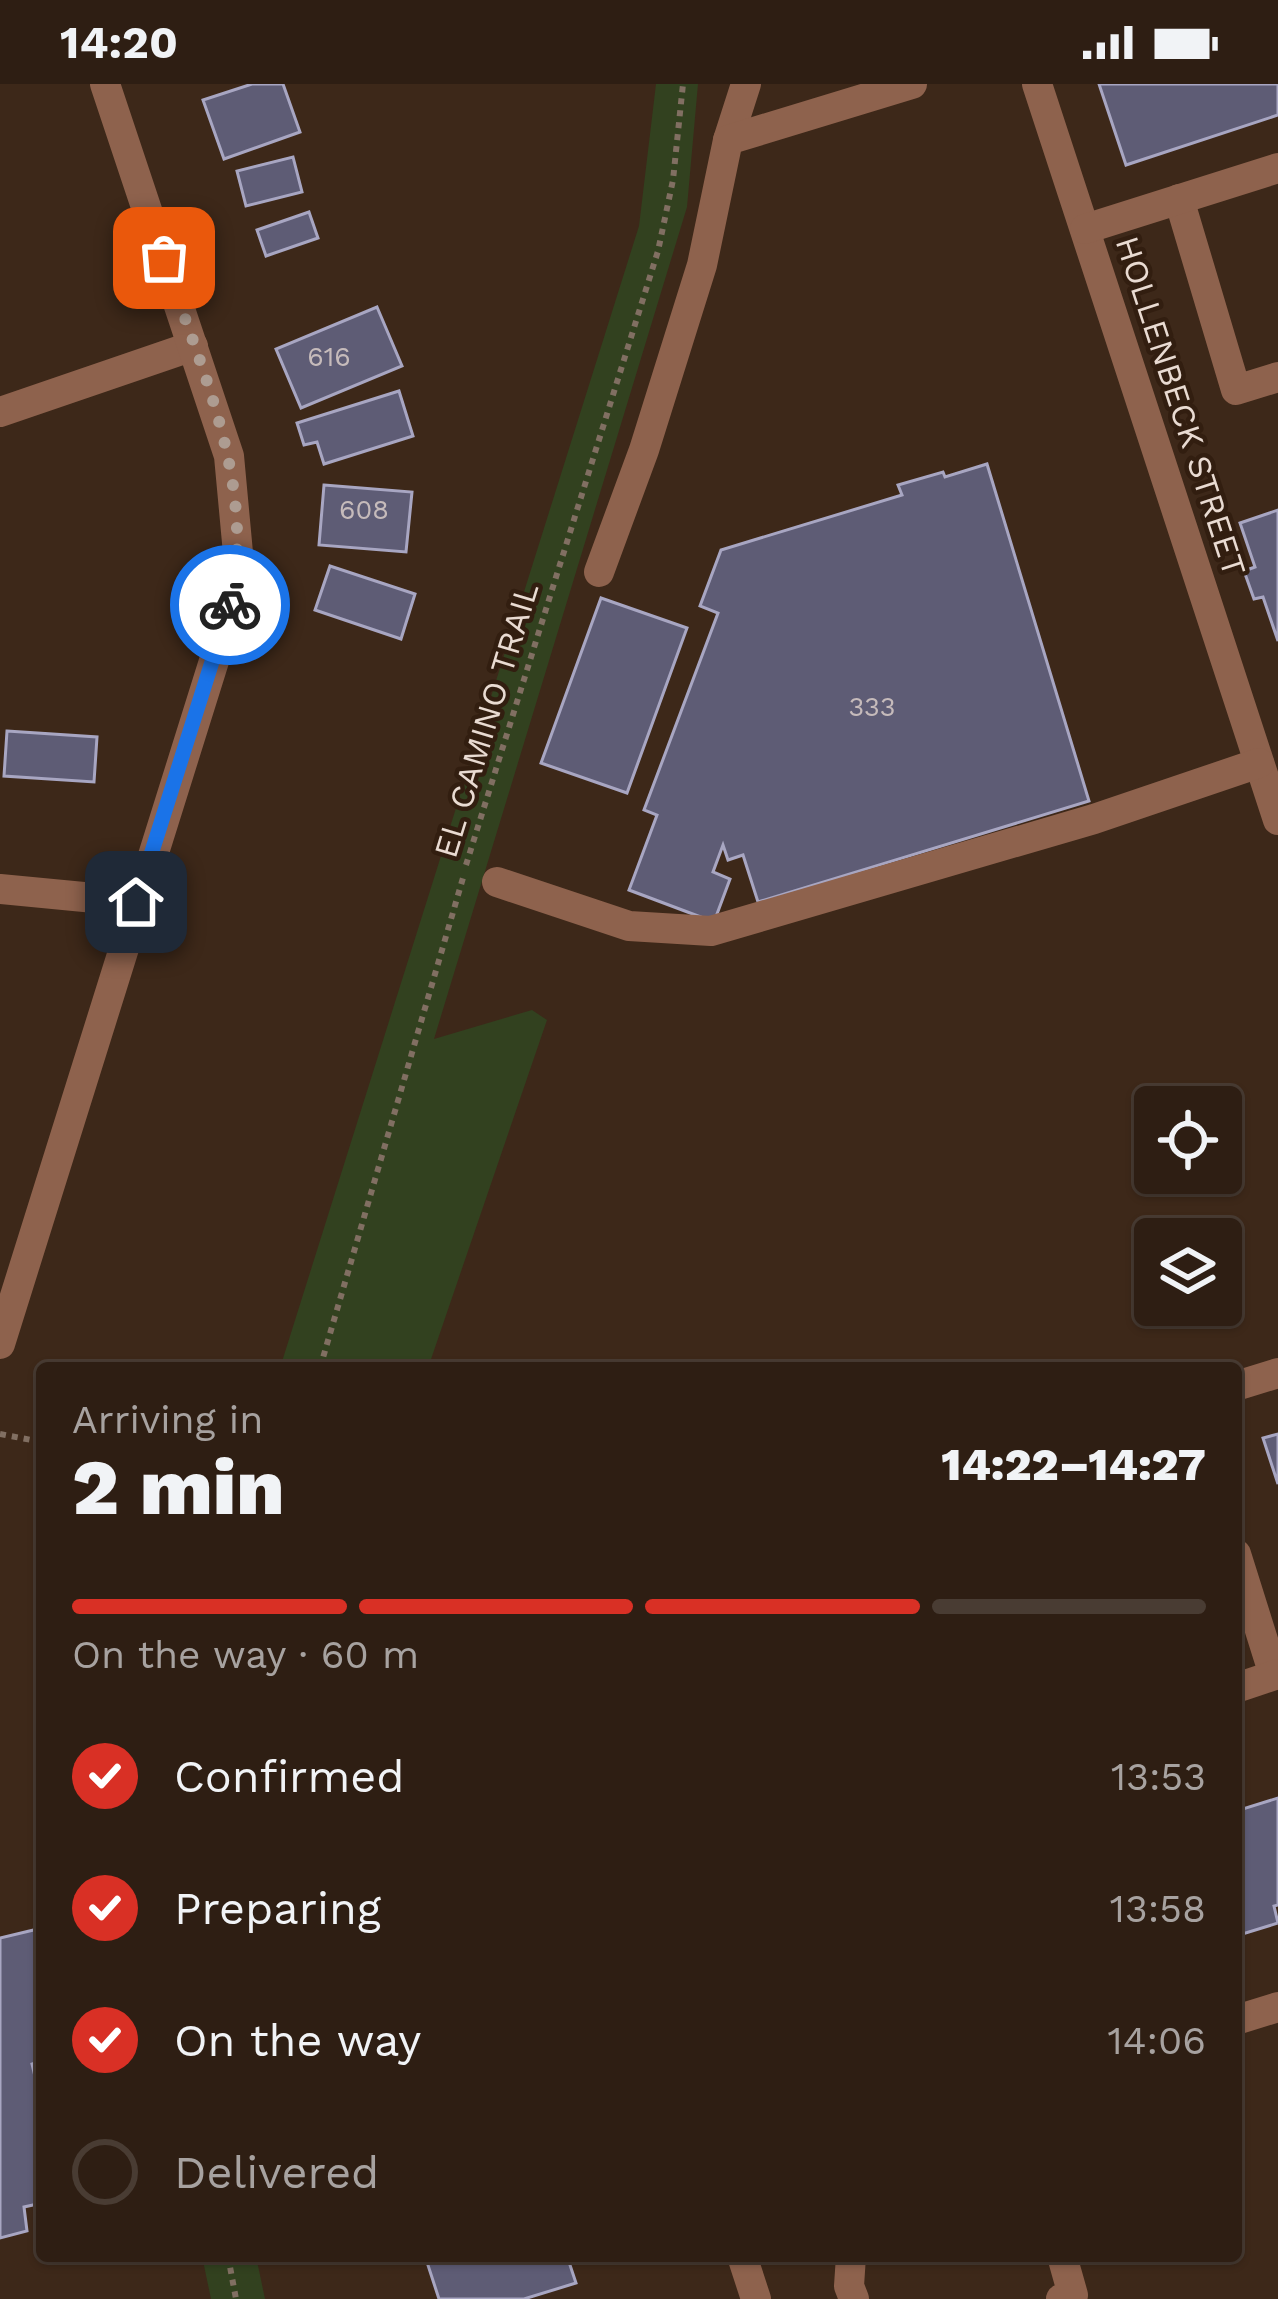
<!DOCTYPE html>
<meta charset="utf-8">
<style>
:root{--surface:#2e1e13;--page:#36271c;--text:#f1f3f6;--muted:#a7a2a0;--line:#493c33;--accent:#d93025}
body{margin:0;font-family:"Work Sans",sans-serif;background:var(--page);color:var(--text);height:100vh;display:flex;flex-direction:column;font-size:45px;white-space:nowrap}
*{box-sizing:border-box;margin:0}
p{font-size:39px;color:var(--muted)}
.icon{flex:none;width:66px;height:66px;fill:none;stroke:currentColor;stroke-width:2;stroke-linecap:round;stroke-linejoin:round}
.map{position:relative;flex:1;overflow:hidden}
.sheet{position:absolute;left:36px;top:1278px;width:1206px;height:900px;display:flex;flex-direction:column;background:var(--surface);border-radius:12px;box-shadow:0 3px 9px #0004,0 0 0 3px var(--line)}
.sheet>*{flex:none}
.buttons{position:absolute;left:1134px;top:1002px;display:grid;gap:24px}
.buttons a{display:grid;place-items:center;width:108px;height:108px;border-radius:12px;background:var(--surface);box-shadow:0 3px 9px #0004,0 0 0 3px var(--line);font-size:60px}
.pin{position:absolute;display:grid;place-items:center;width:102px;height:102px;color:#fff;margin:-51px;border-radius:24px;box-shadow:0 6px 18px #0006}
.courier{position:absolute;display:grid;place-items:center;width:120px;height:120px;margin:-60px;border:9px solid #1a73e8;border-radius:50%;background:#fff;color:#222;box-shadow:0 3px 15px #0007}
.overview em{font-style:normal;font-weight:800}
.overview div{display:flex;flex-direction:column-reverse}
.overview{display:flex;align-items:center;justify-content:space-between;height:204px;padding:0 36px}
h1{font-size:78px;font-weight:800;line-height:90px}
.bar{display:grid;grid-template-columns:repeat(4,1fr);gap:18px 12px;align-content:center;height:144px;padding:0 36px}
.bar i{height:15px;border-radius:9px;background:var(--line)}
.bar .selected{background:var(--accent)}
.bar p{grid-column:span 4}
ol{padding:0 36px;list-style:none}
li{display:flex;align-items:center;gap:36px;height:132px}
li p{margin-inline-start:auto}
li .icon{padding:12px;border-radius:50%;background:var(--accent);color:#fff;stroke-width:4}
li:last-child{color:var(--muted)}
li i{width:66px;height:66px;border:6px solid var(--line);border-radius:50%}
.status{display:flex;justify-content:space-between;align-items:center;height:84px;padding:0 60px;background:var(--surface);direction:ltr}
.status svg{height:33px;fill:currentColor}
.map>svg:first-child{display:block}
.green{fill:#32411f}
.building{fill:#5e5c75;stroke:#a8a6c2;stroke-width:3}
.lines{fill:none;stroke-linecap:round;stroke-linejoin:round}
.path{stroke:#816f62;stroke-width:6;stroke-dasharray:6 6;stroke-linecap:butt}
.minor{stroke:#8e624d;stroke-width:30}
.done{stroke:#ad9c91;stroke-width:12;stroke-dasharray:0 21.6}
.route{stroke:#1a73e8;stroke-width:15}
.labels{text-anchor:middle;dominant-baseline:central;stroke-width:9;stroke-linejoin:round;paint-order:stroke}
.number-label{font-size:27px;fill:#c6bbbb}
.street-label{font-size:33px;fill:#e9dbd2;stroke:#321e10}
</style>
<div class="status"><b>14:20</b><svg viewBox="0 0 49 12"><path d="M0 12V9h3v3zM5 12V6h3v6zM10 12V3h3v9zM15 12V0h3v12zM26 1h20v11H26zM47 4h2v5h-2z"/></svg></div>
<div class="map">
<svg width="1278" height="2215" viewBox="0 0 1278 2215">
<rect width="100%" height="100%" fill="#3d2819"/>
<g class="green">
<path d="M 656,0 L 698,0 L 687,123 L 434,955 L 532,926 L 547,936 L 428,1284 L 280,1284 L 639,142 Z"/>
<path d="M 202,2172 L 256,2172 L 265,2215 L 211,2215 Z"/>
</g>
<g class="building">
<path d="M 252,0 L 283,0 L 300,48 L 224,75 L 203,16 Z"/>
<path d="M 1099,0 L 1278,0 L 1278,31 L 1126,81 Z"/>
<path d="M 293,73 L 302,108 L 246,122 L 237,87 Z"/>
<path d="M 309,128 L 318,154 L 266,172 L 257,146 Z"/>
<path d="M 377,223 L 402,282 L 301,324 L 276,265 Z"/>
<path d="M 399,307 L 413,352 L 324,380 L 317,358 L 304,361 L 297,339 Z"/>
<path d="M 987,380 L 1089,717 L 758,818 L 743,771 L 728,776 L 723,761 L 713,788 L 730,795 L 714,838 L 629,806 L 657,731 L 644,726 L 718,529 L 700,522 L 721,466 L 902,411 L 898,401 L 943,388 L 945,393 Z"/>
<path d="M 324,401 L 412,408 L 406,468 L 319,461 Z"/>
<path d="M 1278,426 L 1278,557 L 1263,513 L 1254,515 L 1244,487 L 1255,483 L 1240,439 Z"/>
<path d="M 330,482 L 415,510 L 401,555 L 315,526 Z"/>
<path d="M 601,514 L 687,544 L 627,709 L 541,679 Z"/>
<path d="M 7,647 L 97,653 L 94,698 L 4,692 Z"/>
<path d="M 1278,1350 L 1278,1400 L 1263,1354 Z"/>
<path d="M 1278,1714 L 1278,1821 L 1274,1822 L 1278,1839 L 1236,1852 L 1236,1727 Z"/>
<path d="M 42,1844 L 42,1977 L 32,1980 L 42,2022 L 42,2119 L 24,2123 L 27,2147 L 0,2154 L 0,1854 Z"/>
<path d="M 425,2172 L 567,2172 L 576,2199 L 524,2215 L 439,2215 Z"/>
</g>
<g class="lines">
<g class="path">
<path d="M 466,781 L 658,167 L 673,96 L 683,0"/>
<path d="M 320,1284 L 463,794"/>
<path d="M 0,1350 L 42,1358"/>
<path d="M 228,2172 L 236,2215"/>
</g>
<g class="minor">
<path d="M 1037,0 L 1278,736"/>
<path d="M 728,56 L 746,0"/>
<path d="M 1179,115 L 1236,306 L 1278,293"/>
<path d="M 1085,145 L 1278,84"/>
<path d="M 0,328 L 193,262"/>
<path d="M 599,488 L 644,366 L 702,181 L 728,56 L 912,0"/>
<path d="M 497,798 L 629,842 L 711,847 L 1094,735 L 1259,679"/>
<path d="M 0,805 L 136,818"/>
<path d="M 0,1260 L 219,561 L 238,469 L 229,372 L 105,0"/>
<path d="M 1236,1302 L 1278,1289"/>
<path d="M 1236,1470 L 1274,1591"/>
<path d="M 1236,1604 L 1278,1590"/>
<path d="M 1236,1936 L 1278,1923"/>
<path d="M 742,2172 L 756,2215"/>
<path d="M 851,2172 L 849,2202 L 854,2215"/>
<path d="M 1061,2215 L 1073,2211 L 1062,2172"/>
</g>
</g>
<g class="lines">
<path class="done" d="M 164,174 C 201,286 257,401 230,521"/>
<path class="route" d="M 136,818 L 230,521"/>
</g>
<g class="labels">
<g class="number-label">
<text x="329" y="273">616</text>
<text x="364" y="426">608</text>
<text x="872" y="623">333</text>
</g>
<g class="street-label">
<text transform="translate(1181 322) rotate(72)">HOLLENBECK STREET</text>
<text transform="translate(486 636) rotate(-73)">EL CAMINO TRAIL</text>
</g>
</g>
</svg>
<div class="buttons">
<a><svg class="icon" aria-label="locate" viewBox="0 0 24 24"><circle cx="12" cy="12" r="6"/><path d="M12 2v4M12 18v4M2 12h4M18 12h4"/></svg></a>
<a><svg class="icon" aria-label="layers" viewBox="0 0 24 24"><path d="M12 4l9 5-9 5-9-5zM3 14l9 5 9-5"/></svg></a>
</div>
<div class="pin" style="left:164px;top:174px;background:#ea580c"><svg class="icon" aria-label="bag" viewBox="0 0 24 24"><path d="M5 8h14l-1 12H6zM9 8a3 3 0 0 1 6 0"/></svg></div>
<div class="pin" style="left:136px;top:818px;background:#1f2937"><svg class="icon" aria-label="home" viewBox="0 0 24 24"><path d="M3 11l9-7 9 7M6 9v11h12V9"/></svg></div>
<div class="courier" style="left:230px;top:521px"><svg class="icon" aria-label="bike" viewBox="0 0 24 24"><circle cx="6" cy="16" r="4"/><circle cx="18" cy="16" r="4"/><path d="M6 16l4-8h5l3 8M10 8l3 8H6M13 5h3"/></svg></div>
<section class="sheet">
<div class="overview"><div><h1>2 min</h1><p>Arriving in</p></div><em>14:22–14:27</em></div>
<div class="bar"><i class="selected"></i><i class="selected"></i><i class="selected"></i><i></i><p>On the way · 60 m</p></div>
<ol>
<li><svg class="icon" aria-label="check" viewBox="0 0 24 24"><path d="M5 12l5 5 9-10"/></svg>Confirmed<p>13:53</p></li>
<li><svg class="icon" aria-label="check" viewBox="0 0 24 24"><path d="M5 12l5 5 9-10"/></svg>Preparing<p>13:58</p></li>
<li><svg class="icon" aria-label="check" viewBox="0 0 24 24"><path d="M5 12l5 5 9-10"/></svg>On the way<p>14:06</p></li>
<li><i></i>Delivered</li>
</ol>
</section>
</div>
